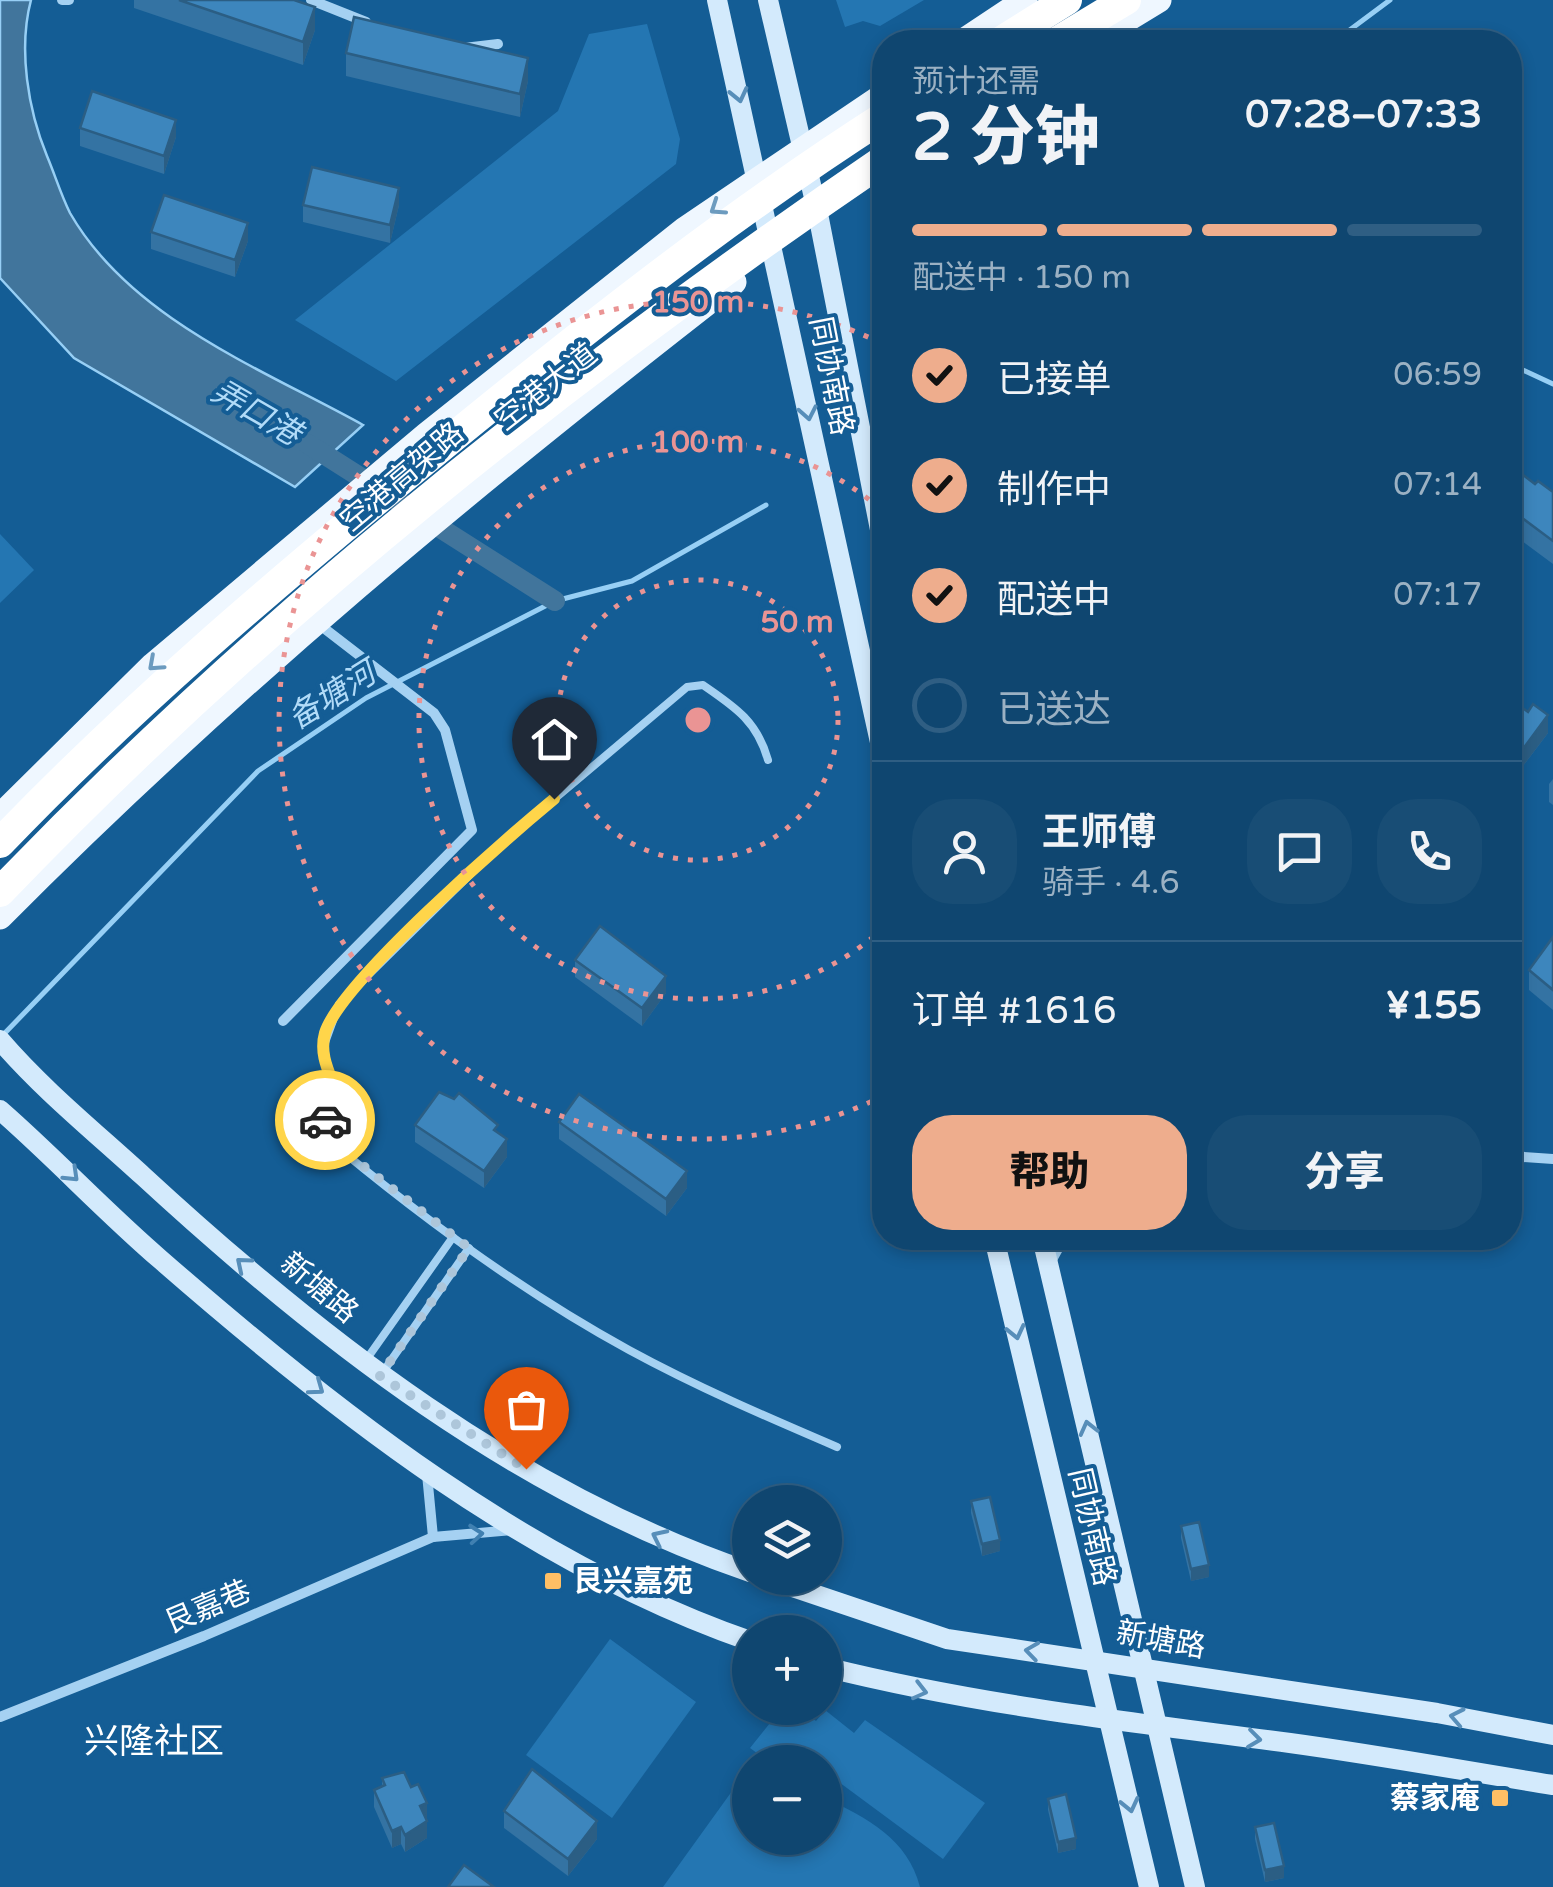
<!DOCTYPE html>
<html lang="zh">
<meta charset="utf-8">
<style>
:root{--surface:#0f4670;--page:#184d75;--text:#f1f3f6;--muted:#9bb1c3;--line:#2f5e83;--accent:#eead8d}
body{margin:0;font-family:"Varela Round","Noto Sans SC",sans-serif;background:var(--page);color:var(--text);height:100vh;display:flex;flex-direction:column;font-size:38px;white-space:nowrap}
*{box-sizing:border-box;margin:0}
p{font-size:32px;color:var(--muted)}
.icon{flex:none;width:55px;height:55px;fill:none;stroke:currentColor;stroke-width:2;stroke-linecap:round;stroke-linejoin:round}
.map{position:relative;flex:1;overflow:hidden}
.panel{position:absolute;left:872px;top:30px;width:650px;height:1220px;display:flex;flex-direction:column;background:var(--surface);border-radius:40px;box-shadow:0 5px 15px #0003,0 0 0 2px var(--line)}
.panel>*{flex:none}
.controls{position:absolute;left:732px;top:1485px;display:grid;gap:20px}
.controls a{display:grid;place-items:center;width:110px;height:110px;border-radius:50%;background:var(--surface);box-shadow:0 5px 15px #0003,0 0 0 2px var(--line);font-size:50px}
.pin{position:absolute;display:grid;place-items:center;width:85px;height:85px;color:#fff;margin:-102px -42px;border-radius:50% 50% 50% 0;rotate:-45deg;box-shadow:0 0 10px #0007}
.pin .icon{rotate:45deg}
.courier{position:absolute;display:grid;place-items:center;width:100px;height:100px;margin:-50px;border:8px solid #ffd54a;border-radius:50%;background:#fff;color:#222;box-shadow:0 2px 12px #0007}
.summary em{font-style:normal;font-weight:800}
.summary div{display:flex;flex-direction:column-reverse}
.summary{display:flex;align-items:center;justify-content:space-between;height:170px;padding:0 40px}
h1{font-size:65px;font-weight:800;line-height:75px}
.bar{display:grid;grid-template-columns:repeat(4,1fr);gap:15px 10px;align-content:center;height:120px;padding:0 40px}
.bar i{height:12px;border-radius:8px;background:var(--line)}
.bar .current{background:var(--accent)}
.bar p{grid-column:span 4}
.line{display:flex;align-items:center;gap:25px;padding:0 40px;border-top:2px solid var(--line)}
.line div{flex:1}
.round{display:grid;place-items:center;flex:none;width:105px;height:105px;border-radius:40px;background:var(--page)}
ol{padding:0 40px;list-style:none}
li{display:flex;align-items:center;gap:30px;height:110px}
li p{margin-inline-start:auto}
li .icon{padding:10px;border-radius:50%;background:var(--accent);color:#111;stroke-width:4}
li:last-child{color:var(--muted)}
li i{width:55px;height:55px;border:5px solid var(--line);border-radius:50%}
.primary-button{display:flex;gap:20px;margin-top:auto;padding:20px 40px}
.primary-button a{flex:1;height:115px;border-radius:40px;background:var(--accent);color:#111;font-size:40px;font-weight:800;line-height:115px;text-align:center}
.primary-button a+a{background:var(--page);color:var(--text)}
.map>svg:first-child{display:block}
.green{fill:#2476b2}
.water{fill:#41759c;stroke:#97cff5;stroke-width:2.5}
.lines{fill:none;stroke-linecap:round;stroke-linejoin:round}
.stream{stroke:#97cff5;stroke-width:5}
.canal{stroke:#41759c;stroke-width:20}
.lane{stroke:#a5d1f2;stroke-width:8}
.street{stroke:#a5d1f2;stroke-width:10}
.secondary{stroke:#d3eafc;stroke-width:20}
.primary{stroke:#eff7ff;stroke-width:25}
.highway{stroke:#fff;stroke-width:30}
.wall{fill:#3473a3}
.shaded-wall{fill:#2b5e84}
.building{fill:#3d86bd;stroke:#2b5e84;stroke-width:2.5}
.oneway{stroke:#578eb9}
.oneway2{stroke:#6c9bbf}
.oneway3{stroke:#4080b1}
.done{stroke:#adc6da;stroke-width:10;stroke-dasharray:0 18}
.route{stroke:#ffd54a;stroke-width:12}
.ring{fill:none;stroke:#ea9494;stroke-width:5;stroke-dasharray:5 10}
.poi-dot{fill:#ffbf65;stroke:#145d95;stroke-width:4}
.labels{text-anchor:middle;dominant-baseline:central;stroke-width:8;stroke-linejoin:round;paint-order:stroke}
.street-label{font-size:30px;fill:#fff;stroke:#145d95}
.poi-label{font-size:30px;font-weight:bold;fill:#fff;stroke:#145d95;text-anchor:start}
.water-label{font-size:32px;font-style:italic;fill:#b1dbf8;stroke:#145d95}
.quarter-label{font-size:35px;fill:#fff;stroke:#145d95}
.centre{fill:#ea9494;stroke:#145d95;stroke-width:5}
.ring-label{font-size:30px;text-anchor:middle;font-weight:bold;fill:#ea9494;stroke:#145d95;stroke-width:8;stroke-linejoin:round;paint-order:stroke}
</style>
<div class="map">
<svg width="1553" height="1887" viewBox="0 0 1553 1887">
<rect width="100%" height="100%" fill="#145d95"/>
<g class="green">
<path d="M 836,0 L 924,0 L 880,26 L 863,21 L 845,27 Z"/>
<path d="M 647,24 L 680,139 L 676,164 L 396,381 L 295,320 L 558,111 L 589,34 Z"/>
<path d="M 0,534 L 34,570 L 0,603 Z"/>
<path d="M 610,1639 L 696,1702 L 612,1818 L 526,1755 Z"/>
<path d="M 782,1708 L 798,1708 L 816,1721 L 825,1710 L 854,1733 L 865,1720 L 985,1803 L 943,1859 L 828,1774 L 825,1778 L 825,1762 L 769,1762 L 750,1748 Z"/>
<path d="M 740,1780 L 750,1787 L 750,1838 L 825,1838 L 825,1798 C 867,1818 908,1839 920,1887 L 663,1887 Z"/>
</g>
<path class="water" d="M 0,0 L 31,0 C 18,49 28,110 47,156 C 55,175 61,195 70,213 C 131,319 262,369 363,425 L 295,487 L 74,358 L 0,278 Z"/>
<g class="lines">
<g class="stream">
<path d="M 1343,42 L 1347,32 L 1390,0"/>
<path d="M 1510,364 L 1553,384"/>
<path d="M 2,1036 L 258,771 L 366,698 L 555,601 L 632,581 L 766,505"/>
</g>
<path class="canal" d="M 308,444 L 555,601"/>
<g class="lane">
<path d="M 768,760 C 757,721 735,707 703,685 L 687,687 L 501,844 L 339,1004 L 322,1051 L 336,1091 L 332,1108 L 318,1131 C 414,1212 519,1290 629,1350 C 697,1387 767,1417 837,1447"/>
<path d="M 366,1360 L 453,1237"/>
<path d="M 383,1372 L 469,1248"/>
</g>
<g class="street">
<path d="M 62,0 L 69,0"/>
<path d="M 311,0 L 366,22"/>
<path d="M 464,48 L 498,44"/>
<path d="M 283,1021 L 472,830 L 445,730 L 434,713 L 316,622"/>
<path d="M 1510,1156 L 1553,1159"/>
<path d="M 1049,1265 L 1064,1238"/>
<path d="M 427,1474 L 433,1537"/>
<path d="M 0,1717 L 204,1636 L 433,1537 L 513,1530"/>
</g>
<g class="secondary">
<path d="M 717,0 L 885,765"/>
<path d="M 768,0 L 819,219 L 885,555"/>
<path d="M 0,1040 C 43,1090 95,1132 143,1176 C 322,1341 518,1493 750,1572"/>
<path d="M 0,1110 C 55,1158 105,1212 161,1260 C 334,1411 530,1565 750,1641"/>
<path d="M 994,1238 L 1149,1887"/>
<path d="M 1042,1238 L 1195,1887"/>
<path d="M 766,1578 L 947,1639 L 1437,1713 L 1553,1735"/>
<path d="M 825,1667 C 982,1706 1131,1722 1290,1743 C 1378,1755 1465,1771 1553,1785"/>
</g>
<g class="primary">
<path d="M 962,42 L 1025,0"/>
<path d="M 1090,42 L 1159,0"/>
<path d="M 0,816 L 153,665 L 426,435 L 685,229 L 885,94"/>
<path d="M 0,917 C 231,684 475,483 734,282"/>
</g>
<g class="highway">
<path d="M 1000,42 L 1067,0"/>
<path d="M 1056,42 L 1126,0"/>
<path d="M 0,843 C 130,707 273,586 417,467 C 568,343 721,221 885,116"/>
<path d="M 0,892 C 265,615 569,374 885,159"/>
</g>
</g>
<g class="wall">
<path d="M 134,0 L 294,0 L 315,30 L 303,65 L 134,8 Z"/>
<path d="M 346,53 L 528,81 L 520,117 L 346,76 Z"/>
<path d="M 80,128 L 176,137 L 164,174 L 80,146 Z"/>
<path d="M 303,205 L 399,205 L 390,243 L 303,222 Z"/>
<path d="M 151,232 L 248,241 L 235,277 L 151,249 Z"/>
<path d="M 1510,465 L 1535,484 L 1553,492 L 1553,564 L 1510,532 Z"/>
<path d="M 1510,707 L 1548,733 L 1517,774 L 1510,769 Z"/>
<path d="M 1553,779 L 1553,805 L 1549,802 L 1549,784 Z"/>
<path d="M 1553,937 L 1553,1010 L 1529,990 L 1529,970 Z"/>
<path d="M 575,960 L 666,993 L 642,1026 L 575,977 Z"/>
<path d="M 559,1122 L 687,1188 L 666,1216 L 559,1139 Z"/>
<path d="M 415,1125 L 498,1133 L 507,1157 L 484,1188 L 415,1142 Z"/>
<path d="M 971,1501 L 1000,1551 L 982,1556 L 971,1513 Z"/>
<path d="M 1181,1526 L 1209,1577 L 1191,1581 L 1181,1538 Z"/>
<path d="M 382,1778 L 411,1787 L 427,1803 L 427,1838 L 405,1852 L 401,1844 L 392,1848 L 374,1807 L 374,1790 L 382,1786 Z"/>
<path d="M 1048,1799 L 1076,1849 L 1058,1853 L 1048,1810 Z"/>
<path d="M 504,1811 L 597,1839 L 568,1876 L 504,1828 Z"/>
<path d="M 1255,1827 L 1284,1878 L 1265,1882 L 1255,1839 Z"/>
</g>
<g class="shaded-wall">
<path d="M 315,7 L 315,30 L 303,65 L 303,42 Z"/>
<path d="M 528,58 L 528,81 L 520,117 L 520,94 Z"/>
<path d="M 176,120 L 176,137 L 164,174 L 164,156 Z"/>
<path d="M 399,188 L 399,205 L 390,243 L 390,225 Z"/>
<path d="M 248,223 L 248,241 L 235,277 L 235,260 Z"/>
<path d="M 1548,715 L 1548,733 L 1517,774 L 1517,757 Z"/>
<path d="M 666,976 L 666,993 L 642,1026 L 642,1008 Z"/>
<path d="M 507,1139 L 507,1157 L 484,1188 L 484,1171 Z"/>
<path d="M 687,1171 L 687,1188 L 666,1216 L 666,1199 Z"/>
<path d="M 1000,1540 L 1000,1551 L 982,1556 L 982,1544 Z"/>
<path d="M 1209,1565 L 1209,1577 L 1191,1581 L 1191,1569 Z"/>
<path d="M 427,1803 L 427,1820 L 420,1806 Z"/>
<path d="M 427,1821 L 427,1838 L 405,1852 L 405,1835 Z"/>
<path d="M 597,1821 L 597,1839 L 568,1876 L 568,1859 Z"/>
<path d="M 401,1827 L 401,1844 L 392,1848 L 392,1831 Z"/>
<path d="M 1076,1838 L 1076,1849 L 1058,1853 L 1058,1842 Z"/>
<path d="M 1284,1866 L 1284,1878 L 1265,1882 L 1265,1870 Z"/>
</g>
<g class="building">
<path d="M 179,0 L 294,0 L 315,7 L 303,42 Z"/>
<path d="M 354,17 L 528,58 L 520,94 L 346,53 Z"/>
<path d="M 92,91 L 176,120 L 164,156 L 80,128 Z"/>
<path d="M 312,167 L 399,188 L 390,225 L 303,205 Z"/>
<path d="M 164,195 L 248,223 L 235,260 L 151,232 Z"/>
<path d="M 1510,465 L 1535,484 L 1538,481 L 1553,492 L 1553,541 L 1510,509 Z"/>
<path d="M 1516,703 L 1528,712 L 1533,704 L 1548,715 L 1517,757 L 1510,752 L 1510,707 L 1512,709 Z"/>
<path d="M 600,926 L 666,976 L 642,1008 L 575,960 Z"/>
<path d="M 1553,937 L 1553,990 L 1529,970 Z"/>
<path d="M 439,1092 L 454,1099 L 459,1093 L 498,1125 L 494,1130 L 507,1139 L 484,1171 L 415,1125 Z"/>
<path d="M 579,1094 L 687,1171 L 666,1199 L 559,1122 Z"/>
<path d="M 990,1497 L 1000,1540 L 982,1544 L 971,1501 Z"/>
<path d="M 1199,1522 L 1209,1565 L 1191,1569 L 1181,1526 Z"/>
<path d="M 532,1769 L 597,1821 L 568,1859 L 504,1811 Z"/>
<path d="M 404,1772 L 411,1787 L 418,1784 L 427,1803 L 420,1806 L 427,1821 L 405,1835 L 401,1827 L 392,1831 L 374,1790 L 385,1785 L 382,1778 Z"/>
<path d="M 1066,1794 L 1076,1838 L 1058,1842 L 1048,1799 Z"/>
<path d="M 1274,1823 L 1284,1866 L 1265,1870 L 1255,1827 Z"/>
<path d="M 464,1865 L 494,1887 L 448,1887 Z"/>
</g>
<defs><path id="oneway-chevron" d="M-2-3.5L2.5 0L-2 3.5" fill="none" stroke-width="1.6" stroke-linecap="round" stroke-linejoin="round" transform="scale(2.5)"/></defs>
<g class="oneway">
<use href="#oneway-chevron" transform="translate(739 95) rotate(77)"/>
<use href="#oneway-chevron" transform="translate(808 413) rotate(79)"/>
<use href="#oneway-chevron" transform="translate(72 1175) rotate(44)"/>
<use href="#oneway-chevron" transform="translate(243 1264) rotate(-140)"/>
<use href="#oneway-chevron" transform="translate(1016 1332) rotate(77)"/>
<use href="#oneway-chevron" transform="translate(317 1388) rotate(36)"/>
<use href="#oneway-chevron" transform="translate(1088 1428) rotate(-104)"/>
<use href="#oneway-chevron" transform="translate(659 1537) rotate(-154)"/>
<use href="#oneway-chevron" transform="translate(1032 1651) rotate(-172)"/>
<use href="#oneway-chevron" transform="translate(920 1691) rotate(14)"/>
<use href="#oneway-chevron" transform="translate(1457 1717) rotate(-169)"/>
<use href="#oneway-chevron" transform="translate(1254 1739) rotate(7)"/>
<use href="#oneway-chevron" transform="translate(1130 1805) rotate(77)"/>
</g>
<g class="oneway2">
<use href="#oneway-chevron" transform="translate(717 208) rotate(146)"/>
<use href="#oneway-chevron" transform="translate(155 664) rotate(138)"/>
</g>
<use class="oneway3" href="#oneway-chevron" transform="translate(476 1534) rotate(-5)"/>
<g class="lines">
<path class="done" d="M 325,1120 L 318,1131 L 469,1248 L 380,1376 L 526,1469"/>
<path class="route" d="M 325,1120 L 336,1091 C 329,1072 319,1054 325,1033 C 340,983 507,838 554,799"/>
</g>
<g class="ring">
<circle cx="698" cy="720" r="140"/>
<path d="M885 927A279 279 0 1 1 885 513"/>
<path d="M885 1095A419 419 0 1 1 885 345"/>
</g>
<g class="poi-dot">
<rect x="543" y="1571" width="20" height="20" rx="5"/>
<rect x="1490" y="1788" width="20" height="20" rx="5"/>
</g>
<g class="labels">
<g class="street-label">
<text transform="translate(831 376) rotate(79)">同协南路</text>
<text transform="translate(546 387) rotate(-38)">空港大道</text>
<text transform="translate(402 477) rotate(-40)">空港高架路</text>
<text transform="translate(319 1288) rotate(40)">新塘路</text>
<text transform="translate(1092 1527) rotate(77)">同协南路</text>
<text transform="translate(208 1607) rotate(-23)">艮嘉巷</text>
<text transform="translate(1161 1640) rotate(10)">新塘路</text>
</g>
<g class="poi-label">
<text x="573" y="1581">艮兴嘉苑</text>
<text x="1480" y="1798" text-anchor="end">蔡家庵</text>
</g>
<g class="water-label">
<text transform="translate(256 413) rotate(30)">弄口港</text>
<text transform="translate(332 696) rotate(-32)">备塘河</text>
</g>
<g class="quarter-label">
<text x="154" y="1742">兴隆社区</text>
</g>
</g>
<circle cx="698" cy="720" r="15" class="centre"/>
<g class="ring-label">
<text x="698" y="312">150 m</text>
<text x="698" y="452">100 m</text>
<text x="797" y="632">50 m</text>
</g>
</svg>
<div class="controls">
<a><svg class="icon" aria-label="layers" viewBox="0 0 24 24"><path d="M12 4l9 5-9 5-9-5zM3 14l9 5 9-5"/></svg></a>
<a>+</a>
<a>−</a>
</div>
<div class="pin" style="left:526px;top:1469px;background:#ea580c"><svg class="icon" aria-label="bag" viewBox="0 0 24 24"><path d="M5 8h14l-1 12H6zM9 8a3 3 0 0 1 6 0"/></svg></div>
<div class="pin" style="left:554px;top:799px;background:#1f2937"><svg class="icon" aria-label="home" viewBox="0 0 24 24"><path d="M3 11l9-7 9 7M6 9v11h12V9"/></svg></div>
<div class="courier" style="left:325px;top:1120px"><svg class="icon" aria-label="car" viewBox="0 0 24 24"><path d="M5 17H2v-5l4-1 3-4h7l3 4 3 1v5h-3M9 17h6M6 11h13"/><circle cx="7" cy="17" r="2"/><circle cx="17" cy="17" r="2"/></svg></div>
<section class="panel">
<div class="summary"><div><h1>2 分钟</h1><p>预计还需</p></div><em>07:28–07:33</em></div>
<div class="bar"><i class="current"></i><i class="current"></i><i class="current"></i><i></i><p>配送中 · 150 m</p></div>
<ol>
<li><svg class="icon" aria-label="check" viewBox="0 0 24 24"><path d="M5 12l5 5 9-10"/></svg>已接单<p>06:59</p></li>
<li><svg class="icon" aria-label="check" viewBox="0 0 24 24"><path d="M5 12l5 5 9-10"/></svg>制作中<p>07:14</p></li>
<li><svg class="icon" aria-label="check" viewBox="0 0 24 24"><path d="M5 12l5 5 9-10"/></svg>配送中<p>07:17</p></li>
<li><i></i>已送达</li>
</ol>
<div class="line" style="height:180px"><a class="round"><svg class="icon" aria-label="person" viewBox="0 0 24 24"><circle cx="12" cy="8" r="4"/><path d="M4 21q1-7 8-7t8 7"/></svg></a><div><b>王师傅</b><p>骑手 · 4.6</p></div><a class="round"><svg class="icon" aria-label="chat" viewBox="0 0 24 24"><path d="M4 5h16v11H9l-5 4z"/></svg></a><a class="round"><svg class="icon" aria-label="phone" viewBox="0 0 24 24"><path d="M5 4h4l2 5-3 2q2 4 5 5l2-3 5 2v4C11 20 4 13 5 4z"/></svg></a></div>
<div class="line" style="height:130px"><div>订单 #1616</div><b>¥155</b></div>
<div class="primary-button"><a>帮助</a><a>分享</a></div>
</section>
</div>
